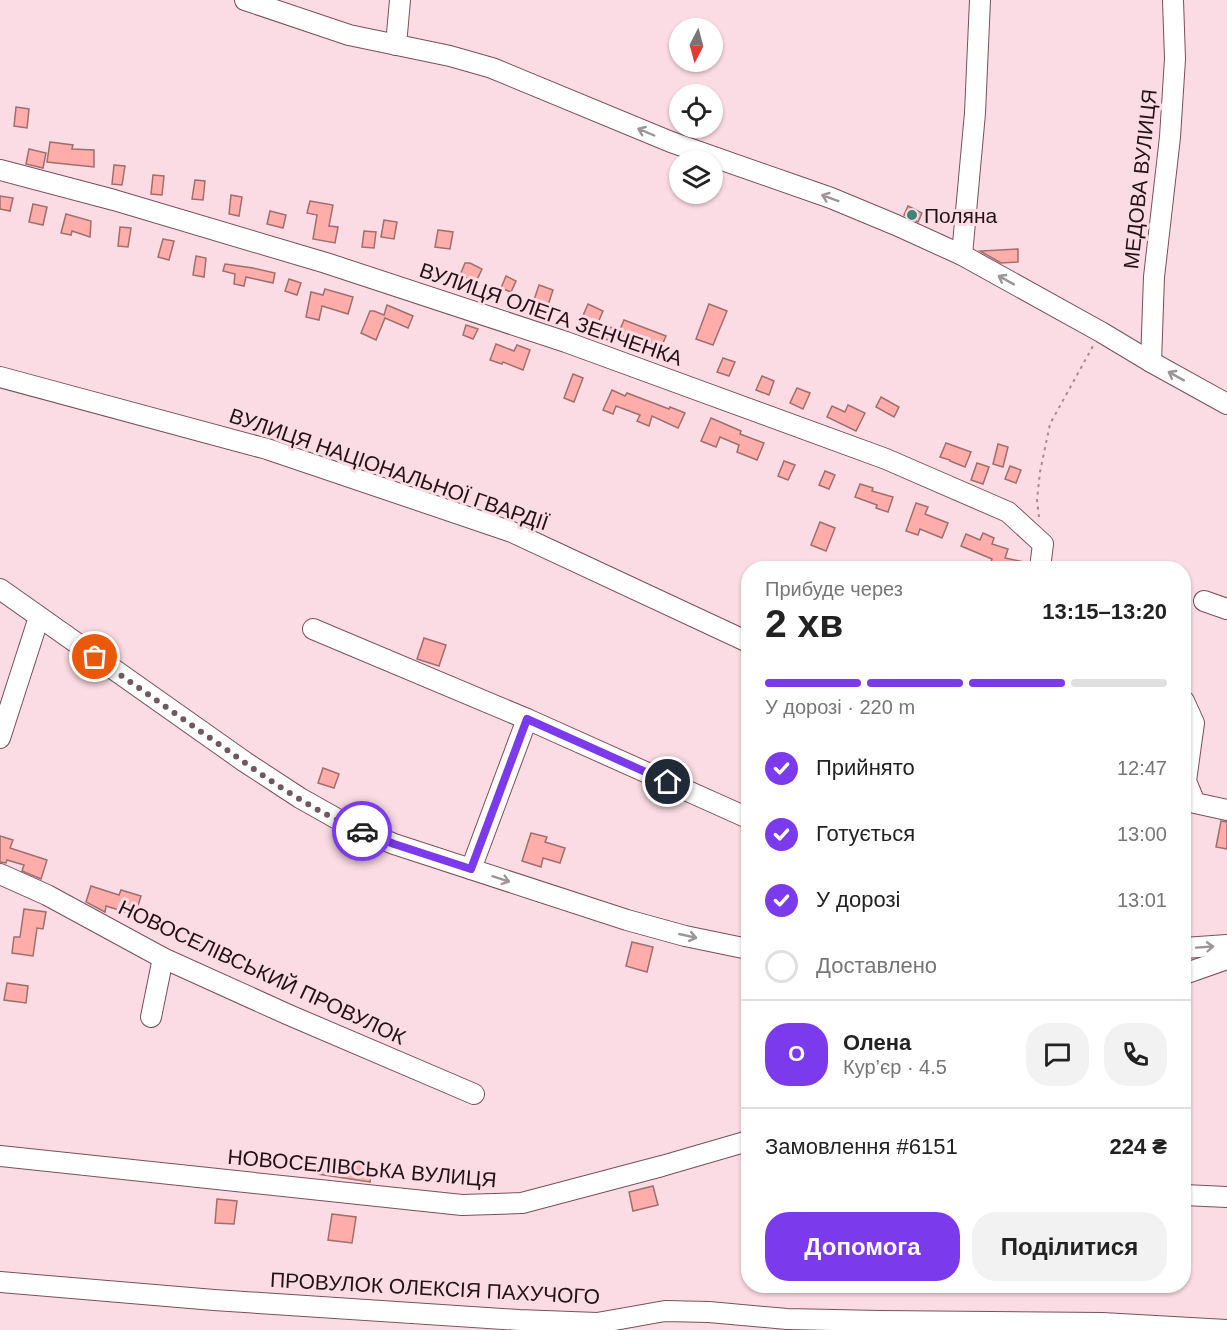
<!DOCTYPE html>
<html lang="uk">
<meta charset="utf-8">
<style>
:root{--surface:#fff;--page:#f2f2f2;--text:#222;--muted:#767676;--line:#e0e0e0;--accent:#7c3aed}
body{margin:0;font-family:Arial,sans-serif;background:var(--page);color:var(--text);height:100vh;display:flex;flex-direction:column;font-size:22px;white-space:nowrap}
*{box-sizing:border-box;margin:0}
p{font-size:20px;color:var(--muted)}
.icon{flex:none;width:33px;height:33px;fill:none;stroke:currentColor;stroke-width:2;stroke-linecap:round;stroke-linejoin:round}
.map{position:relative;flex:1;overflow:hidden}
.drawer{position:absolute;left:741px;top:561px;width:450px;height:732px;display:flex;flex-direction:column;background:var(--surface);border-radius:24px;box-shadow:0 2px 4px #0004}
.drawer>*{flex:none}
.needle{width:39px;rotate:186deg}
.buttons{position:absolute;left:669px;top:18px;display:grid;gap:12px}
.buttons a{display:grid;place-items:center;width:54px;height:54px;border-radius:50%;background:var(--surface);box-shadow:0 2px 4px #0004;font-size:30px}
.pin{position:absolute;display:grid;place-items:center;width:51px;height:51px;color:#fff;margin:-26px;border:3px solid #fff;border-radius:50%;box-shadow:0 2px 6px #0007}
.courier{position:absolute;display:grid;place-items:center;width:60px;height:60px;margin:-30px;border:4px solid #7c3aed;border-radius:50%;background:#fff;color:#222;box-shadow:0 2px 8px #0007}
.summary em{font-style:normal;font-weight:800}
.summary div{display:flex;flex-direction:column-reverse}
.summary{display:flex;align-items:center;justify-content:space-between;height:102px;padding:0 24px}
h1{font-size:39px;font-weight:800;line-height:45px}
.bar{display:grid;grid-template-columns:repeat(4,1fr);gap:9px 6px;align-content:center;height:72px;padding:0 24px}
.bar i{height:8px;border-radius:4px;background:var(--line)}
.bar .on{background:var(--accent)}
.bar p{grid-column:span 4}
.line{display:flex;align-items:center;gap:15px;padding:0 24px;border-top:2px solid var(--line)}
.line div{flex:1}
.round{display:grid;place-items:center;flex:none;width:63px;height:63px;border-radius:24px;background:var(--page)}
ol{padding:0 24px;list-style:none}
li{display:flex;align-items:center;gap:18px;height:66px}
li p{margin-inline-start:auto}
li .icon{padding:6px;border-radius:50%;background:var(--accent);color:#fff;stroke-width:4}
li:last-child{color:var(--muted)}
li i{width:33px;height:33px;border:3px solid var(--line);border-radius:50%}
.cta{display:flex;gap:12px;margin-top:auto;padding:12px 24px}
.cta a{flex:1;height:69px;border-radius:24px;background:var(--accent);color:#fff;font-size:24px;font-weight:800;line-height:69px;text-align:center}
.cta a+a{background:var(--page);color:var(--text)}
.map>svg:first-child{display:block}
.building{fill:#feadab;stroke:#9e6f6d;stroke-width:1.5}
.lines{fill:none;stroke-linecap:round;stroke-linejoin:round}
.minor-casing{stroke:#7a4f5b;stroke-width:22}
.path{stroke:#a48a91;stroke-width:2;stroke-dasharray:3 4.5;stroke-linecap:butt}
.minor{stroke:#fff;stroke-width:20}
.oneway{stroke:#9c9497}
.done{stroke:#6f595f;stroke-width:6;stroke-dasharray:0 10.8}
.route{stroke:#7c3aed;stroke-width:8}
.poi-dot{fill:#3f8478;stroke:#fcdce4;stroke-width:2}
.labels{text-anchor:middle;dominant-baseline:central;stroke-width:6;stroke-linejoin:round;paint-order:stroke}
.street-label{font-size:21px;fill:#231217;stroke:#fcdce4}
.poi-label{font-size:21px;fill:#231217;stroke:#fcdce4;text-anchor:start}
</style>
<div class="map">
<svg width="1227" height="1330" viewBox="0 0 1227 1330">
<rect width="100%" height="100%" fill="#fcdce4"/>
<g class="building">
<path d="M 16,107 L 29,109 L 27,128 L 14,126 Z"/>
<path d="M 50,142 L 73,145 L 72,149 L 94,150 L 94,167 L 47,162 Z"/>
<path d="M 29,149 L 46,153 L 43,168 L 26,164 Z"/>
<path d="M 114,165 L 125,166 L 122,185 L 112,184 Z"/>
<path d="M 153,175 L 164,176 L 162,195 L 151,194 Z"/>
<path d="M 195,180 L 205,181 L 203,200 L 192,199 Z"/>
<path d="M 231,195 L 242,197 L 239,216 L 229,214 Z"/>
<path d="M 0,196 L 13,198 L 10,211 L 0,209 Z"/>
<path d="M 310,201 L 333,205 L 329,226 L 338,227 L 335,243 L 313,239 L 317,215 L 307,213 Z"/>
<path d="M 33,204 L 47,207 L 43,225 L 29,222 Z"/>
<path d="M 908,206 L 922,213 L 918,222 L 904,215 Z"/>
<path d="M 270,211 L 286,215 L 283,228 L 267,224 Z"/>
<path d="M 66,214 L 91,221 L 90,237 L 72,231 L 71,235 L 61,233 Z"/>
<path d="M 384,220 L 397,222 L 394,239 L 381,237 Z"/>
<path d="M 120,227 L 131,228 L 128,247 L 118,246 Z"/>
<path d="M 438,230 L 453,232 L 450,249 L 435,247 Z"/>
<path d="M 364,231 L 376,232 L 374,248 L 362,247 Z"/>
<path d="M 163,239 L 174,241 L 169,260 L 158,257 Z"/>
<path d="M 1018,249 L 1018,262 L 1001,263 L 980,251 Z"/>
<path d="M 196,256 L 206,258 L 204,277 L 193,275 Z"/>
<path d="M 465,263 L 470,263 L 482,269 L 476,282 L 460,275 Z"/>
<path d="M 225,264 L 253,268 L 275,273 L 273,283 L 246,277 L 244,286 L 234,284 L 235,274 L 223,271 Z"/>
<path d="M 506,276 L 516,281 L 511,292 L 501,288 Z"/>
<path d="M 289,279 L 301,283 L 297,295 L 285,291 Z"/>
<path d="M 539,285 L 553,290 L 548,305 L 534,300 Z"/>
<path d="M 325,289 L 353,297 L 348,314 L 322,306 L 319,320 L 306,317 L 311,292 L 323,295 Z"/>
<path d="M 588,304 L 603,311 L 597,325 L 582,318 Z"/>
<path d="M 709,304 L 727,311 L 713,345 L 696,339 Z"/>
<path d="M 387,305 L 413,316 L 408,328 L 385,318 L 376,340 L 361,333 L 370,311 L 374,311 L 384,315 Z"/>
<path d="M 624,320 L 666,336 L 659,352 L 634,343 L 635,340 L 618,334 Z"/>
<path d="M 466,325 L 478,329 L 473,339 L 463,335 Z"/>
<path d="M 605,325 L 615,329 L 610,341 L 601,337 Z"/>
<path d="M 496,344 L 514,351 L 517,345 L 530,350 L 523,370 L 503,362 L 502,364 L 490,360 Z"/>
<path d="M 723,358 L 735,362 L 729,376 L 717,372 Z"/>
<path d="M 573,374 L 583,378 L 574,402 L 564,398 Z"/>
<path d="M 762,376 L 774,381 L 769,395 L 756,390 Z"/>
<path d="M 797,388 L 810,393 L 803,409 L 790,403 Z"/>
<path d="M 612,390 L 625,396 L 627,393 L 669,409 L 670,407 L 685,413 L 678,428 L 652,416 L 649,426 L 637,421 L 640,415 L 616,406 L 613,414 L 603,410 Z"/>
<path d="M 881,397 L 899,407 L 894,417 L 876,407 Z"/>
<path d="M 848,405 L 865,413 L 856,431 L 827,417 L 832,406 L 845,412 Z"/>
<path d="M 711,418 L 741,431 L 740,434 L 764,443 L 757,460 L 737,452 L 739,445 L 720,437 L 716,447 L 701,441 Z"/>
<path d="M 946,443 L 971,452 L 965,467 L 950,461 L 950,460 L 940,457 Z"/>
<path d="M 998,444 L 1008,447 L 1003,467 L 993,464 Z"/>
<path d="M 784,461 L 795,465 L 788,480 L 778,476 Z"/>
<path d="M 977,463 L 989,467 L 983,484 L 971,480 Z"/>
<path d="M 1010,466 L 1021,470 L 1016,483 L 1005,479 Z"/>
<path d="M 825,471 L 835,475 L 829,489 L 819,485 Z"/>
<path d="M 860,484 L 873,488 L 872,491 L 893,497 L 888,512 L 876,508 L 877,505 L 855,497 Z"/>
<path d="M 916,503 L 928,507 L 925,514 L 948,523 L 942,538 L 920,529 L 918,535 L 906,531 Z"/>
<path d="M 820,522 L 835,528 L 826,551 L 811,545 Z"/>
<path d="M 983,533 L 994,538 L 992,544 L 1008,549 L 1005,558 L 1029,563 L 1028,568 L 989,568 L 992,559 L 961,546 L 966,534 L 980,540 Z"/>
<path d="M 424,638 L 446,645 L 439,666 L 417,659 Z"/>
<path d="M 323,768 L 339,774 L 334,788 L 318,783 Z"/>
<path d="M 1221,821 L 1227,822 L 1227,849 L 1216,847 Z"/>
<path d="M 531,833 L 547,837 L 545,842 L 565,848 L 560,863 L 543,858 L 541,867 L 522,861 Z"/>
<path d="M 0,836 L 13,840 L 10,848 L 47,860 L 41,879 L 22,871 L 24,865 L 7,860 L 6,863 L 0,862 Z"/>
<path d="M 91,886 L 119,895 L 121,890 L 141,896 L 135,915 L 106,906 L 105,912 L 86,902 Z"/>
<path d="M 24,909 L 46,912 L 43,929 L 37,928 L 33,956 L 12,953 L 14,937 L 20,937 Z"/>
<path d="M 632,942 L 653,947 L 647,972 L 626,966 Z"/>
<path d="M 7,983 L 28,986 L 26,1003 L 4,1000 Z"/>
<path d="M 320,1162 L 347,1165 L 347,1163 L 373,1166 L 370,1182 L 318,1174 Z"/>
<path d="M 653,1186 L 658,1205 L 633,1211 L 629,1192 Z"/>
<path d="M 217,1199 L 237,1201 L 234,1224 L 215,1223 Z"/>
<path d="M 332,1214 L 356,1217 L 352,1243 L 328,1240 Z"/>
</g>
<g class="lines">
<defs>
<g id="minor">
<path d="M 245,0 L 349,35 L 450,56 L 492,68 L 671,142 L 831,198 L 896,225 L 962,255 L 1101,332 L 1151,362 L 1227,404"/>
<path d="M 396,45 L 400,0"/>
<path d="M 0,170 L 114,200 L 326,263 L 566,342 L 886,459 L 1008,512 L 1043,544 L 1040,568"/>
<path d="M 962,255 L 975,113 L 980,0"/>
<path d="M 1151,362 L 1154,277 L 1170,137 L 1175,59 L 1173,0"/>
<path d="M 0,377 L 267,449 L 512,532 L 748,642"/>
<path d="M 0,589 L 245,762 L 300,798 L 348,825 L 394,844 L 627,920 L 685,936 L 748,949"/>
<path d="M 1204,601 L 1227,609"/>
<path d="M 313,629 L 527,719 L 748,818"/>
<path d="M 1184,701 L 1194,723 L 1186,781 L 1195,803 L 1227,810"/>
<path d="M 0,738 L 39,617"/>
<path d="M 471,869 L 527,719"/>
<path d="M 0,874 L 47,895 L 163,958 L 289,1015 L 474,1094"/>
<path d="M 1184,948 L 1227,945"/>
<path d="M 1184,974 L 1227,959"/>
<path d="M 151,1017 L 163,958"/>
<path d="M 0,1156 L 462,1205 L 522,1203 L 662,1166 L 748,1141"/>
<path d="M 1184,1195 L 1227,1197"/>
<path d="M 0,1282 L 214,1300 L 519,1320 L 597,1323 L 665,1311 L 709,1312 L 787,1319 L 880,1321 L 1102,1323 L 1227,1330"/>
</g>
</defs>
<use href="#minor" class="minor-casing"/>
<path class="path" d="M 1039,517 L 1037,500 L 1040,472 L 1050,424 L 1093,346"/>
<use href="#minor" class="minor"/>
</g>
<defs><path id="oneway-shaft" d="M-6 0H5M1.5-3L5.5 0L1.5 3" fill="none" stroke-width="1.6" stroke-linecap="round" stroke-linejoin="round" transform="scale(1.5)"/></defs>
<g class="oneway">
<use href="#oneway-shaft" transform="translate(646 132) rotate(-157)"/>
<use href="#oneway-shaft" transform="translate(830 198) rotate(-160)"/>
<use href="#oneway-shaft" transform="translate(1006 280) rotate(-151)"/>
<use href="#oneway-shaft" transform="translate(1176 376) rotate(-151)"/>
<use href="#oneway-shaft" transform="translate(501 879) rotate(18)"/>
<use href="#oneway-shaft" transform="translate(688 936) rotate(13)"/>
<use href="#oneway-shaft" transform="translate(1205 947) rotate(-4)"/>
</g>
<g class="lines">
<path class="done" d="M 95,657 C 139,688 183,719 227,750 C 269,780 314,812 362,831"/>
<path class="route" d="M 362,831 L 394,844 L 471,869 L 527,719 L 668,782"/>
</g>
<circle class="poi-dot" cx="912" cy="215" r="6"/>
<g class="labels">
<g class="street-label">
<text transform="translate(1140 179) rotate(-84)">МЕДОВА ВУЛИЦЯ</text>
<text transform="translate(551 314) rotate(19)">ВУЛИЦЯ ОЛЕГА ЗЕНЧЕНКА</text>
<text transform="translate(389 469) rotate(19)">ВУЛИЦЯ НАЦІОНАЛЬНОЇ ГВАРДІЇ</text>
<text transform="translate(262 972) rotate(25)">НОВОСЕЛІВСЬКИЙ ПРОВУЛОК</text>
<text transform="translate(362 1168) rotate(5)">НОВОСЕЛІВСЬКА ВУЛИЦЯ</text>
<text transform="translate(435 1288) rotate(3)">ПРОВУЛОК ОЛЕКСІЯ ПАХУЧОГО</text>
</g>
<g class="poi-label">
<text x="924" y="215">Поляна</text>
</g>
</g>
</svg>
<div class="buttons">
<a><svg class="needle" viewBox="-14 -14 28 28"><path d="M0-13l5 13h-10z" fill="#e53935"/><path d="M0 13l5-13h-10z" fill="#767676"/></svg></a>
<a><svg class="icon" aria-label="locate" viewBox="0 0 24 24"><circle cx="12" cy="12" r="6"/><path d="M12 2v4M12 18v4M2 12h4M18 12h4"/></svg></a>
<a><svg class="icon" aria-label="layers" viewBox="0 0 24 24"><path d="M12 4l9 5-9 5-9-5zM3 14l9 5 9-5"/></svg></a>
</div>
<div class="pin" style="left:95px;top:657px;background:#ea580c"><svg class="icon" aria-label="bag" viewBox="0 0 24 24"><path d="M5 8h14l-1 12H6zM9 8a3 3 0 0 1 6 0"/></svg></div>
<div class="pin" style="left:668px;top:782px;background:#1f2937"><svg class="icon" aria-label="home" viewBox="0 0 24 24"><path d="M3 11l9-7 9 7M6 9v11h12V9"/></svg></div>
<div class="courier" style="left:362px;top:831px"><svg class="icon" aria-label="car" viewBox="0 0 24 24"><path d="M5 17H2v-5l4-1 3-4h7l3 4 3 1v5h-3M9 17h6M6 11h13"/><circle cx="7" cy="17" r="2"/><circle cx="17" cy="17" r="2"/></svg></div>
<section class="drawer">
<div class="summary"><div><h1>2 хв</h1><p>Прибуде через</p></div><em>13:15–13:20</em></div>
<div class="bar"><i class="on"></i><i class="on"></i><i class="on"></i><i></i><p>У дорозі · 220 m</p></div>
<ol>
<li><svg class="icon" aria-label="check" viewBox="0 0 24 24"><path d="M5 12l5 5 9-10"/></svg>Прийнято<p>12:47</p></li>
<li><svg class="icon" aria-label="check" viewBox="0 0 24 24"><path d="M5 12l5 5 9-10"/></svg>Готується<p>13:00</p></li>
<li><svg class="icon" aria-label="check" viewBox="0 0 24 24"><path d="M5 12l5 5 9-10"/></svg>У дорозі<p>13:01</p></li>
<li><i></i>Доставлено</li>
</ol>
<div class="line" style="height:108px"><b class="round" style="background:var(--accent);color:#fff">О</b><div><b>Олена</b><p>Кур’єр · 4.5</p></div><a class="round"><svg class="icon" aria-label="chat" viewBox="0 0 24 24"><path d="M4 5h16v11H9l-5 4z"/></svg></a><a class="round"><svg class="icon" aria-label="phone" viewBox="0 0 24 24"><path d="M5 4h4l2 5-3 2q2 4 5 5l2-3 5 2v4C11 20 4 13 5 4z"/></svg></a></div>
<div class="line" style="height:78px"><div>Замовлення #6151</div><b>224 ₴</b></div>
<div class="cta"><a>Допомога</a><a>Поділитися</a></div>
</section>
</div>
